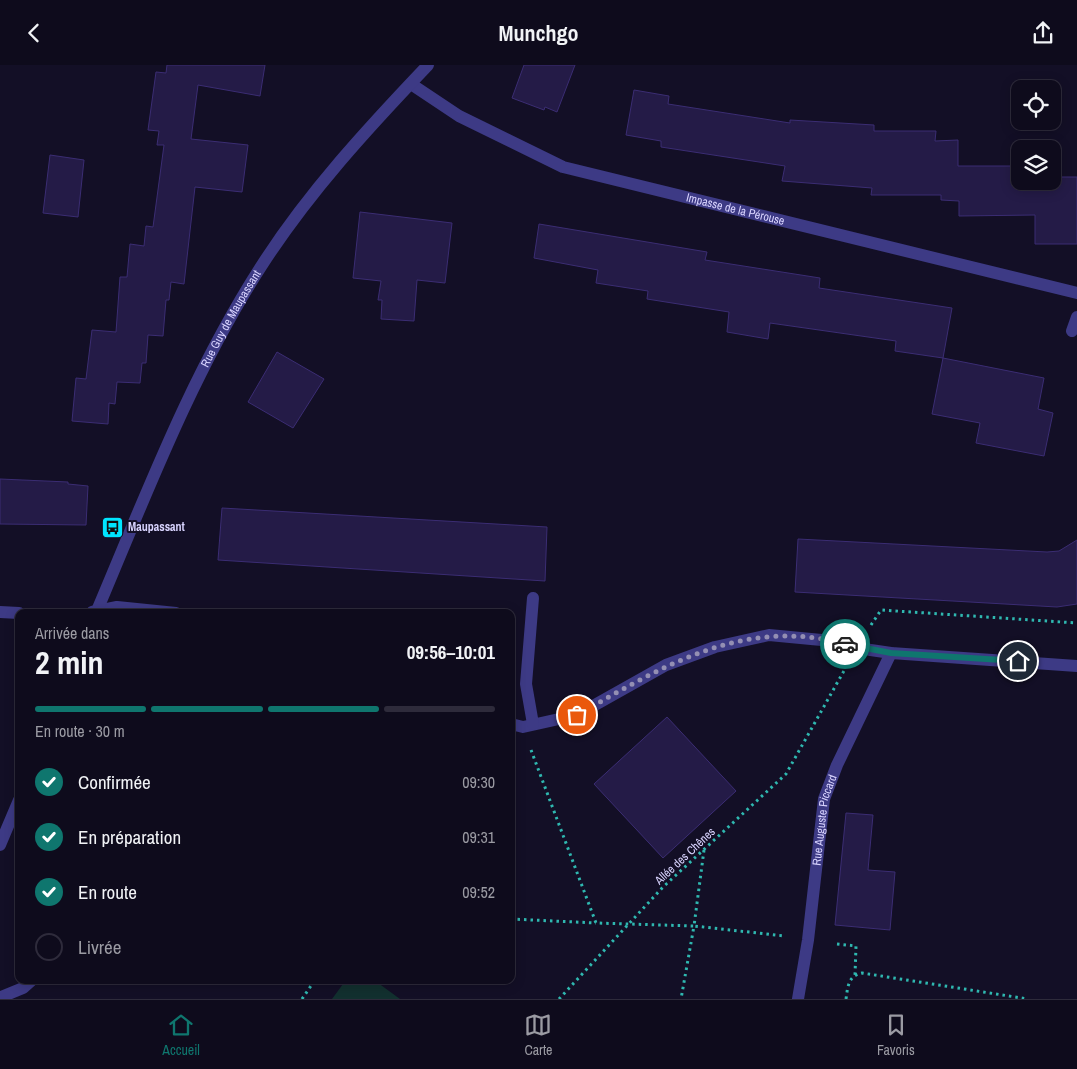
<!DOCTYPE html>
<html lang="fr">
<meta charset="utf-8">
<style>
:root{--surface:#0e0b1c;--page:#1c1929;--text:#f1f3f6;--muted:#9b9ba3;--line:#2e2b3b;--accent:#0f766e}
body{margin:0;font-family:"Archivo Narrow",sans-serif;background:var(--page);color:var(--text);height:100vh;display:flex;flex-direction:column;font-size:19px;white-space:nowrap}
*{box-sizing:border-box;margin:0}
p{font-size:16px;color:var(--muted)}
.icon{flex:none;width:28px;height:28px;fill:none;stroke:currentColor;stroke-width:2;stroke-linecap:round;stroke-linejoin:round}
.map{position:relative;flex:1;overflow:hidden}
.panel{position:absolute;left:15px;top:544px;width:500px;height:375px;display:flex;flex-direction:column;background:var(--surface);border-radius:10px;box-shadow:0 2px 12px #0003,0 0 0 1px var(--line)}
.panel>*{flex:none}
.tools{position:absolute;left:1011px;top:15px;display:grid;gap:10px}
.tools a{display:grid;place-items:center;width:50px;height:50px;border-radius:10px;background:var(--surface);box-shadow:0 2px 12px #0003,0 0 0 1px var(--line);font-size:25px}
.pin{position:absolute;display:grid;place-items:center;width:42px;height:42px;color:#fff;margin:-21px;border:2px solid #fff;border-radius:50%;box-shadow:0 1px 5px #0007}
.courier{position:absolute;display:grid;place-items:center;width:50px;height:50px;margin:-25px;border:4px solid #0f766e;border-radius:50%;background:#fff;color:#222;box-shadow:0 1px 6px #0007}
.overview em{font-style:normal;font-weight:800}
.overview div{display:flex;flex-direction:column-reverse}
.overview{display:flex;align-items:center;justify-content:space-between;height:85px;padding:0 20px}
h1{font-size:32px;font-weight:800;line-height:38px}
.bar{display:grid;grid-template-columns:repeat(4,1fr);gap:8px 5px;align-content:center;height:60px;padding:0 20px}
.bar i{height:6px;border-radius:4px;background:var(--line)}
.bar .selected{background:var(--accent)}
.bar p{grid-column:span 4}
ol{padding:0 20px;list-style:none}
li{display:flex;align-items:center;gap:15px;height:55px}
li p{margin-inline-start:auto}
li .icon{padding:5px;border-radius:50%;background:var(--accent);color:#fff;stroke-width:4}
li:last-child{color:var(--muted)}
li i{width:28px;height:28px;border:2px solid var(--line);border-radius:50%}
header{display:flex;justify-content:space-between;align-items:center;height:65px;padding:0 20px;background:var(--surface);font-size:22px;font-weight:800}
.tabs{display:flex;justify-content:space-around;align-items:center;height:70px;border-top:1px solid var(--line);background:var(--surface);font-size:14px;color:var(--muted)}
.tabs a{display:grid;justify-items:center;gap:2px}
.tabs .selected{color:var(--accent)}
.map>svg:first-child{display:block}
.green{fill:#12302f}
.building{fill:#241b47;stroke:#3b2d73}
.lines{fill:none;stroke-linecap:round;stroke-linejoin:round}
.path{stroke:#2fb8b0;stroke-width:3;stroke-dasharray:2.5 4;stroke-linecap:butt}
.minor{stroke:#3d3a85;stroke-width:12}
.done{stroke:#948fb3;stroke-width:5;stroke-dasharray:0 9}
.route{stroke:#0f766e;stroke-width:6}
.labels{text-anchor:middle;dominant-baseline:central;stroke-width:4;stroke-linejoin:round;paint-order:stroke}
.street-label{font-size:12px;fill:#d9d4ff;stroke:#130f26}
.poi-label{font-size:12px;font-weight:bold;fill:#d9d4ff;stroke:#130f26;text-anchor:start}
</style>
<header><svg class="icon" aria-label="back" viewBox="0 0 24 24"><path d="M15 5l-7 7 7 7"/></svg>Munchgo<svg class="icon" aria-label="share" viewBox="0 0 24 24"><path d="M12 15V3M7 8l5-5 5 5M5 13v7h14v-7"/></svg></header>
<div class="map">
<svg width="1077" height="934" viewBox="0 0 1077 934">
<rect width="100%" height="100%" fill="#130f26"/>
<path class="green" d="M 346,915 L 374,915 L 400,934 L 332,934 Z"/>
<g class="building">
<path d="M 167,0 L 265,0 L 260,31 L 198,20 L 191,74 L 248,80 L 242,127 L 195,122 L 184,219 L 171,217 L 169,235 L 166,235 L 163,271 L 148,270 L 146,298 L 142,298 L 140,318 L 117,317 L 115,339 L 109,338 L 108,359 L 72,356 L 76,313 L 86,314 L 92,265 L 116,267 L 120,212 L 127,212 L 130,179 L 144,181 L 146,161 L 153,162 L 164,80 L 157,80 L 159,66 L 148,65 L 156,7 L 166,8 Z"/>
<path d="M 524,0 L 575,0 L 557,47 L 545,42 L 544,45 L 512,33 Z"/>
<path d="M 634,25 L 669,31 L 668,39 L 790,58 L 790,55 L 874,60 L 874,66 L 936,66 L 935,76 L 958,75 L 958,101 L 1020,101 L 1020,116 L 1052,116 L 1052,112 L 1077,112 L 1077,179 L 1035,179 L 1035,150 L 959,151 L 959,136 L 941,135 L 941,130 L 871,130 L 872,123 L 782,116 L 785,101 L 661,82 L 661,76 L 626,70 Z"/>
<path d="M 50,90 L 84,95 L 78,152 L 43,148 Z"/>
<path d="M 360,147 L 452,158 L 445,218 L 417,215 L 414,256 L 381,254 L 382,235 L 378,235 L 381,216 L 353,213 Z"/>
<path d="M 539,159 L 707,187 L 705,195 L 820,213 L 819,223 L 952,243 L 943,293 L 1044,313 L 1038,344 L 1053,348 L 1044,391 L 976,378 L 980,358 L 932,349 L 943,293 L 895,286 L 896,276 L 770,258 L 768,274 L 727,267 L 729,247 L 647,234 L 648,226 L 596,218 L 598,205 L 534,193 Z"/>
<path d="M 277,287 L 324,314 L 293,363 L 248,337 Z"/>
<path d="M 0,414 L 68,417 L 68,419 L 88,421 L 86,460 L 0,459 Z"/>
<path d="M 222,443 L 547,462 L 545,516 L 218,495 Z"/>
<path d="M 798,474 L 1047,487 L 1059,486 L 1077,475 L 1077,539 L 1057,542 L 795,527 Z"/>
<path d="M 667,652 L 736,726 L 663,793 L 594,719 Z"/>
<path d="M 846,748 L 873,750 L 868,805 L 895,807 L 890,865 L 835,860 Z"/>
</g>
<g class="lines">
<g class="path">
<path d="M 871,560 L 881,545 L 1077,558"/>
<path d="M 531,685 L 596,858 L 694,861 L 681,934"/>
<path d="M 704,785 L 694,861 L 785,871"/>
<path d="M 511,854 L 596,858"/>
<path d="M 837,879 L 856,881 L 855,910"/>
<path d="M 302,934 L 315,915"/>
<path d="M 559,934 L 663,822 L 786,709 L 845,604"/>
<path d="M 846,934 C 848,921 848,911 862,908 L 1028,934"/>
</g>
<g class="minor">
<path id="s1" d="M 411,19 L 459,51 L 563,102 L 1077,228"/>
<path d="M 1072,266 L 1077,252"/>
<path d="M 0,547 L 19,548"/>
<path d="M 92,547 L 117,542 L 176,548"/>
<path id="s2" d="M 96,548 C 146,430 192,308 262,200 C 309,127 368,63 428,0"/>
<path d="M 511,659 L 523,662 L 577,650 L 666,600 L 715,582 L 769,570 L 832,576 L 857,583 L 891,588 L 1077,601"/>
<path d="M 533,659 L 526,619 L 533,533"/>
<path d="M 0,780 L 19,735"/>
<path d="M 1,932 L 23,923 L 32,915"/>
<path id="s3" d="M 798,934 L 808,875 L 824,734 L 837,700 L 891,588"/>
</g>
</g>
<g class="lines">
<path class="done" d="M 577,650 C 662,602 743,551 845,579"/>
<path class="route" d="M 845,579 L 891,588 L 1018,596"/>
</g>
<defs>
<symbol id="bus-square" viewBox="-11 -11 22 22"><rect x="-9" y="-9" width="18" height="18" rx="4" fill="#00e5ff" stroke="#130f26"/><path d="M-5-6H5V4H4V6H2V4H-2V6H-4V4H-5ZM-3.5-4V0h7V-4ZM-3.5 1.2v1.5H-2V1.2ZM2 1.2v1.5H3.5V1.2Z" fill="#111"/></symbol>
</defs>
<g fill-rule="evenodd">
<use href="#bus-square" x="100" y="450" width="25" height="25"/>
</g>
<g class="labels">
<g class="street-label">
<text stroke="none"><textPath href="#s1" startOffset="351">Impasse de la Pérouse</textPath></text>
<text stroke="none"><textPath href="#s2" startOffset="324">Rue Guy de Maupassant</textPath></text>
<text stroke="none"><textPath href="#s3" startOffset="181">Rue Auguste Piccard</textPath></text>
<text transform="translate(685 791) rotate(-43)">Allée des Chênes</text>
</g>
<g class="poi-label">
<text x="128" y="462">Maupassant</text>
</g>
</g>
</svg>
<div class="tools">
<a><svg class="icon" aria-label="locate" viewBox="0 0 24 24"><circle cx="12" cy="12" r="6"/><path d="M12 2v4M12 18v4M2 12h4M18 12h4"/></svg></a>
<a><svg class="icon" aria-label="layers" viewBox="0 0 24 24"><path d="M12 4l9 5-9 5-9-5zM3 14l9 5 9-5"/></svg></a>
</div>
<div class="pin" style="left:577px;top:650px;background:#ea580c"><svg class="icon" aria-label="bag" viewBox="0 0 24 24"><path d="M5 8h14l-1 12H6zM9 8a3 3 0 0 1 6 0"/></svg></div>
<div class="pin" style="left:1018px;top:596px;background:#1f2937"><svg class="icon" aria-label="home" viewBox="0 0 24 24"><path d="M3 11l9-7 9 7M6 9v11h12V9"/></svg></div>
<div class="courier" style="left:845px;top:579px"><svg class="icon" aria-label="car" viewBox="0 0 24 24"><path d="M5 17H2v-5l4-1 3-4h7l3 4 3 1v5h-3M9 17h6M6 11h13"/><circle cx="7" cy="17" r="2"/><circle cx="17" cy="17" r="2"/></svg></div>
<section class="panel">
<div class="overview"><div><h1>2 min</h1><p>Arrivée dans</p></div><em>09:56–10:01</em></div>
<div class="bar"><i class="selected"></i><i class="selected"></i><i class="selected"></i><i></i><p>En route · 30 m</p></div>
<ol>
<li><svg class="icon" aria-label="check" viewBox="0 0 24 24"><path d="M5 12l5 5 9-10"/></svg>Confirmée<p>09:30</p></li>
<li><svg class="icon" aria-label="check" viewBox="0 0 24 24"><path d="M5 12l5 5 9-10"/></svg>En préparation<p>09:31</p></li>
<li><svg class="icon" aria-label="check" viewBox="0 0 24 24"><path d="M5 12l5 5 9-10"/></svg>En route<p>09:52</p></li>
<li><i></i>Livrée</li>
</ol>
</section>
</div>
<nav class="tabs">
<a class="selected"><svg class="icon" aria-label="home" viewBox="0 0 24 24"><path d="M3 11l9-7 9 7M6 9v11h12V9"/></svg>Accueil</a>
<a><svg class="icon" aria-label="map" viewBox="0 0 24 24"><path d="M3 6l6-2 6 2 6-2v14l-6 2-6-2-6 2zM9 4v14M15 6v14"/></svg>Carte</a>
<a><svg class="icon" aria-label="saved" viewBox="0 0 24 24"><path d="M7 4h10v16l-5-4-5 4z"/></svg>Favoris</a>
</nav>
